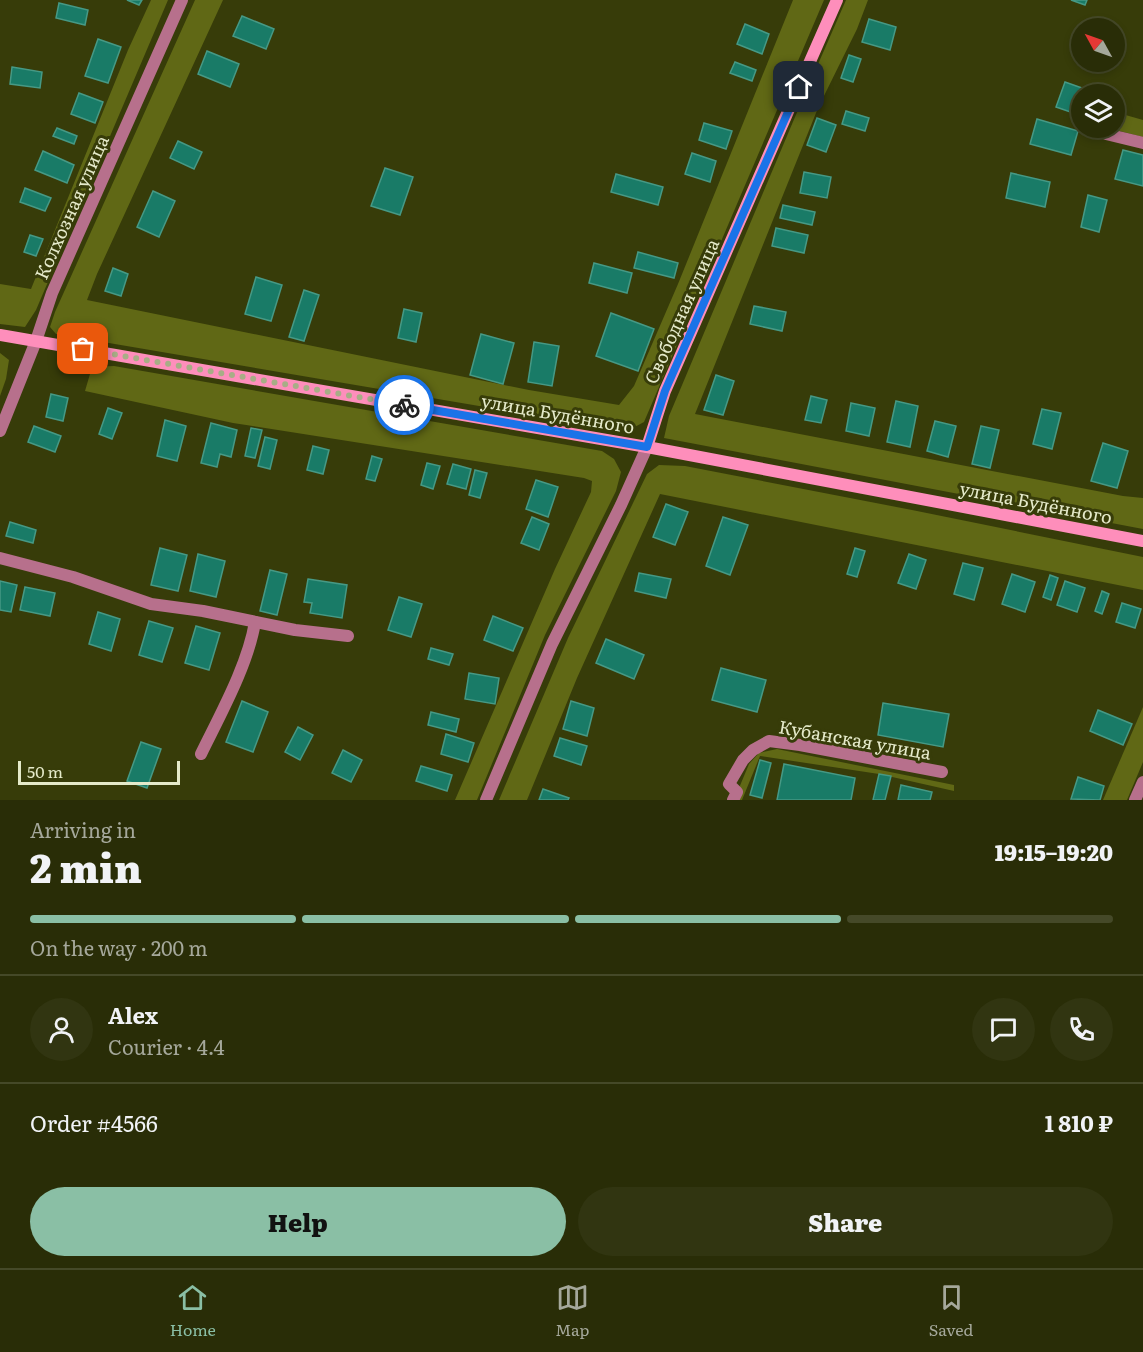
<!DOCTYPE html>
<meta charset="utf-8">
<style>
:root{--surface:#292d07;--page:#313511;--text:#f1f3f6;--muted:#a5a89b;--line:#454928;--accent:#8abfa5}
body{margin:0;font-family:Literata,serif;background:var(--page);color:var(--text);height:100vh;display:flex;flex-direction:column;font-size:22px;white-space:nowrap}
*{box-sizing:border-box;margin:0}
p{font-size:20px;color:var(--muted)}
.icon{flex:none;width:33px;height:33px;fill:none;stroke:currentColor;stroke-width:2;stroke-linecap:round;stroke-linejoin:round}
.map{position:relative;height:800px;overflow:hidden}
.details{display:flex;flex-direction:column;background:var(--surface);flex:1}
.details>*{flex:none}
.needle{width:39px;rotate:310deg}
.tools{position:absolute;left:1071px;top:18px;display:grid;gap:12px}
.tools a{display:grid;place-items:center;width:54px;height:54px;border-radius:50%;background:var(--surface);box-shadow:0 3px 9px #0003,0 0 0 2px var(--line);font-size:30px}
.scale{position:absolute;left:18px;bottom:15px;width:162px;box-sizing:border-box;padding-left:6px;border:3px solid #e5eaca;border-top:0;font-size:16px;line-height:21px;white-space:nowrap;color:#e5eaca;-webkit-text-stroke:4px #373c09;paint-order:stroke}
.pin{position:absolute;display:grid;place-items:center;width:51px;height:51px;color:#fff;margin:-26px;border-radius:12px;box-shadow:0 3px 9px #0006}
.courier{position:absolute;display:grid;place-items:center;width:60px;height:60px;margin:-30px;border:4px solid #1a73e8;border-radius:50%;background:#fff;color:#222;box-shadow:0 2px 8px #0007}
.head em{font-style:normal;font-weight:800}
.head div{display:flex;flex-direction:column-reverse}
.head{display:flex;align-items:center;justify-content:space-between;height:102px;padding:0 30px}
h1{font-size:39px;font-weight:800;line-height:45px}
.bar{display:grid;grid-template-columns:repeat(4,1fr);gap:9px 6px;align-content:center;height:72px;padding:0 30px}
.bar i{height:8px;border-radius:4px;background:var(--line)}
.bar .active{background:var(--accent)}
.bar p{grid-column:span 4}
.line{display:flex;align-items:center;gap:15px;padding:0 30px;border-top:2px solid var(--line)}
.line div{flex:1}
.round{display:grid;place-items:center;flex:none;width:63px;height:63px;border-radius:32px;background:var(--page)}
.cta{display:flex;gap:12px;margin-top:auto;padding:12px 30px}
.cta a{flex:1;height:69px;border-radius:36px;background:var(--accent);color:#111;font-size:24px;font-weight:800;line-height:69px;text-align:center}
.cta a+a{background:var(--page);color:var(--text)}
.dock{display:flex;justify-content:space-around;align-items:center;height:84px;border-top:2px solid var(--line);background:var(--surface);font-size:16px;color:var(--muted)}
.dock a{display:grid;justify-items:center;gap:3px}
.dock .active{color:var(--accent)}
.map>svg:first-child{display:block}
.green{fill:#606815}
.building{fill:#197b67;stroke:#469985;stroke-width:1.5}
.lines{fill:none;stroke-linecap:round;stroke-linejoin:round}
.street{stroke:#b7708c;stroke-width:12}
.secondary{stroke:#fe8ebb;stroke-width:12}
.done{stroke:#a8ad86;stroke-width:6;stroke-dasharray:0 10.8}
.route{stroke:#1a73e8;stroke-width:8}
.labels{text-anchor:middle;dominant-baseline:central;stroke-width:6;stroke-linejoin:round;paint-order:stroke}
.street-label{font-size:18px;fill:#e5eaca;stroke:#373c09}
</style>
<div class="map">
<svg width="1143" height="800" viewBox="0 0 1143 800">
<rect width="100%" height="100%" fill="#373c09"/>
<g class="green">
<path d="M 151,0 L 168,0 L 36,310 L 25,327 L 0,324 L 0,284 L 31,289 L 128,50 Z"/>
<path d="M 195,0 L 223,0 L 97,274 L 87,300 L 529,390 L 619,405 L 634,386 L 678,284 L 793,0 L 824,0 L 644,422 L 629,430 L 608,428 L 56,334 L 50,327 L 55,312 Z"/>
<path d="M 846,0 L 868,0 L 857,29 L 818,108 L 695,414 L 1123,496 L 1143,498 L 1143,529 L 664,438 L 669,416 L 795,117 Z"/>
<path d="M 1115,112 L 1143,120 L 1143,137 L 1108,128 L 1114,128 Z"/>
<path d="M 0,353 L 9,360 L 6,379 L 0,396 Z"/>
<path d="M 114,366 L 602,451 L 614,459 L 621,472 L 616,491 L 545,635 L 477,800 L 455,800 L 555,569 L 591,492 L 592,481 L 584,478 L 233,423 L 85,391 L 92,367 Z"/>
<path d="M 659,465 L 685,466 L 912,510 L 1143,557 L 1143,590 L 660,494 L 577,678 L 527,800 L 499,800 L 568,638 L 647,474 Z"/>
<path d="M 1143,707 L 1143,762 L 1127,800 L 1103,800 Z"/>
<path d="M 777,749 L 954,785 L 954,791 L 879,774 L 760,756 L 742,800 L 734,800 L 749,764 L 759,753 Z"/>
</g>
<g class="building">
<path d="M 127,0 L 142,0 L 139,5 Z"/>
<path d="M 1071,0 L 1087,0 L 1085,5 Z"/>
<path d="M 59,3 L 88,10 L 85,25 L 56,18 Z"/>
<path d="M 242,16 L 274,29 L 266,49 L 233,36 Z"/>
<path d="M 869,19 L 896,27 L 890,50 L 862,42 Z"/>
<path d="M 745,24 L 769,34 L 762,54 L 737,44 Z"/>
<path d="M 98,39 L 121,47 L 108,83 L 85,76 Z"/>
<path d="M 207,51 L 239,64 L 230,87 L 198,74 Z"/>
<path d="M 849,55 L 861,59 L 853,82 L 841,78 Z"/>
<path d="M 735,62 L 756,70 L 752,81 L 730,73 Z"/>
<path d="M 12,67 L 42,72 L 40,88 L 10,84 Z"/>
<path d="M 1065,82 L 1099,94 L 1082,94 L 1082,116 L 1056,107 Z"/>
<path d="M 79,93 L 103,102 L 95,123 L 71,114 Z"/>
<path d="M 846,111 L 869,118 L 865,131 L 842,124 Z"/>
<path d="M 817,118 L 836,125 L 826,152 L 807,145 Z"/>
<path d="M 1037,119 L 1078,131 L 1071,155 L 1030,144 Z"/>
<path d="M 704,123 L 732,131 L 726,149 L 699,140 Z"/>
<path d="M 57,128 L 77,136 L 74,144 L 53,136 Z"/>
<path d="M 178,141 L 202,152 L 194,169 L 170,158 Z"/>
<path d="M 1123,150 L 1143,155 L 1143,186 L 1115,179 Z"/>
<path d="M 43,151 L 74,165 L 67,183 L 35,170 Z"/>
<path d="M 692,153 L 716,161 L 710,182 L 685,174 Z"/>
<path d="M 385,168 L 413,177 L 400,215 L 371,206 Z"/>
<path d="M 804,172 L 831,177 L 827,198 L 800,193 Z"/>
<path d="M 1011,173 L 1050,182 L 1045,207 L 1006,198 Z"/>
<path d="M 616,174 L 663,187 L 658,205 L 611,192 Z"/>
<path d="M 25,188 L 51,198 L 45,211 L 20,202 Z"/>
<path d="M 153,191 L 175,201 L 159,237 L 137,227 Z"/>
<path d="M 1088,195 L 1107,200 L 1099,232 L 1081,227 Z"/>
<path d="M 783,205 L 815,212 L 812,225 L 780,218 Z"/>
<path d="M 776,228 L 808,235 L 804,253 L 772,246 Z"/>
<path d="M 30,235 L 43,239 L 36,256 L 24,252 Z"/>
<path d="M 638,252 L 678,263 L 674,278 L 634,268 Z"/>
<path d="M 594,263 L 632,273 L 627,293 L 589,283 Z"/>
<path d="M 113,268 L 128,274 L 121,296 L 105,291 Z"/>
<path d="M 256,277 L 282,285 L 271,321 L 245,314 Z"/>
<path d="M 304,290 L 319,295 L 304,341 L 289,337 Z"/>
<path d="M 754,306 L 786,312 L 782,331 L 750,324 Z"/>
<path d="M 404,309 L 422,313 L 416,342 L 398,338 Z"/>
<path d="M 611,313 L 654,329 L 638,371 L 596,356 Z"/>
<path d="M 481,334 L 514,343 L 503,384 L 470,375 Z"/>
<path d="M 534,342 L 559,346 L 552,386 L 528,382 Z"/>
<path d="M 716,375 L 734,381 L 723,415 L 704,410 Z"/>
<path d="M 51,394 L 68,398 L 63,421 L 46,417 Z"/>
<path d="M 811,396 L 827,400 L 821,423 L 805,420 Z"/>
<path d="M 896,401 L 918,406 L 910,447 L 887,442 Z"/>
<path d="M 851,403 L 875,408 L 869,436 L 846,431 Z"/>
<path d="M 108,408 L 122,413 L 112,439 L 99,434 Z"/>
<path d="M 1042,409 L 1061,413 L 1052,449 L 1033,444 Z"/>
<path d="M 165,420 L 186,426 L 177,461 L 157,456 Z"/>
<path d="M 935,421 L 956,426 L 948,457 L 927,451 Z"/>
<path d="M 211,423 L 237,430 L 231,457 L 220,454 L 217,467 L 201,463 Z"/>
<path d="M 34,426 L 61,436 L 55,452 L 28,442 Z"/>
<path d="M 981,426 L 999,430 L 990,468 L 972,464 Z"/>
<path d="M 251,428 L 262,430 L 255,458 L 245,456 Z"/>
<path d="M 265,437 L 277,440 L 270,469 L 258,466 Z"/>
<path d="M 1103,443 L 1128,451 L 1117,488 L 1091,481 Z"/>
<path d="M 313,446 L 329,450 L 323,474 L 307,470 Z"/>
<path d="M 372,456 L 382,459 L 375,481 L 366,479 Z"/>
<path d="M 427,463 L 440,466 L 433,489 L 421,485 Z"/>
<path d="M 453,464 L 471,469 L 466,489 L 447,484 Z"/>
<path d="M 475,470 L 487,473 L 480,498 L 469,495 Z"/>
<path d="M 536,480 L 558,487 L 548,517 L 526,509 Z"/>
<path d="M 666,504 L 688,512 L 675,545 L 653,537 Z"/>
<path d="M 532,517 L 549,524 L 539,550 L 521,543 Z"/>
<path d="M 723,517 L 748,525 L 730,575 L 706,566 Z"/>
<path d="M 10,522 L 36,530 L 33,543 L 6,536 Z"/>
<path d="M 160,548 L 187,555 L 178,591 L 151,585 Z"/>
<path d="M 855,548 L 865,551 L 857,577 L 847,574 Z"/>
<path d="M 198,554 L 225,561 L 216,597 L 190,591 Z"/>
<path d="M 909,554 L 926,560 L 916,589 L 898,583 Z"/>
<path d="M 963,563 L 983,568 L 974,600 L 954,594 Z"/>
<path d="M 270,570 L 287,574 L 277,615 L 260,611 Z"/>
<path d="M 639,573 L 671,579 L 666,598 L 635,591 Z"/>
<path d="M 1012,574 L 1035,582 L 1025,612 L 1002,604 Z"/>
<path d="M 1050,575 L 1058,578 L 1051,600 L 1043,597 Z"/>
<path d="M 308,579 L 347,585 L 342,618 L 310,613 L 312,603 L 304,602 Z"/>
<path d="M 0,581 L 17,585 L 11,612 L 0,610 Z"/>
<path d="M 1065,581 L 1085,588 L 1077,612 L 1057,605 Z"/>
<path d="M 25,587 L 55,593 L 50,616 L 20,610 Z"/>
<path d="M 1102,591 L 1109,594 L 1102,614 L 1095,611 Z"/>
<path d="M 399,597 L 422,604 L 411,637 L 388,630 Z"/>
<path d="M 1122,603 L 1141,609 L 1135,628 L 1116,622 Z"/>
<path d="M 98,612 L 120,619 L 111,651 L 89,644 Z"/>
<path d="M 493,616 L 523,628 L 513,651 L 484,640 Z"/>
<path d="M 149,621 L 173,628 L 162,662 L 139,655 Z"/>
<path d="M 196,626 L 220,633 L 209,670 L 185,663 Z"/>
<path d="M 606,639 L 644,655 L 634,679 L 596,663 Z"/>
<path d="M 431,648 L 453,654 L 449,665 L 428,659 Z"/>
<path d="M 721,668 L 766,680 L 757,712 L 712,700 Z"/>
<path d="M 469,673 L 499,678 L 495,704 L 465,699 Z"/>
<path d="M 242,701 L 268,712 L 253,752 L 226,742 Z"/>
<path d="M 571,701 L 594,708 L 587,736 L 563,729 Z"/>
<path d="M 883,703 L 949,714 L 943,747 L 878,735 Z"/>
<path d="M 1098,710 L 1132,724 L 1123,745 L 1090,731 Z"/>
<path d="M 431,712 L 459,719 L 456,732 L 428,725 Z"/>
<path d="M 298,727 L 313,735 L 300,760 L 285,752 Z"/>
<path d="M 446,734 L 474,743 L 468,762 L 441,754 Z"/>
<path d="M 560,738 L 587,746 L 581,765 L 554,756 Z"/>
<path d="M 141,742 L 161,749 L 147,788 L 127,781 Z"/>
<path d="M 343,750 L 362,760 L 351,782 L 332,773 Z"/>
<path d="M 760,760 L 771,763 L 762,798 L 750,795 Z"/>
<path d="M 784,764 L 855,778 L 851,800 L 777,800 Z"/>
<path d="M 421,766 L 452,775 L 447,791 L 416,781 Z"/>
<path d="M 879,774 L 891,776 L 885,800 L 873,800 Z"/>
<path d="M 1078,777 L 1104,786 L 1100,800 L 1071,799 Z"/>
<path d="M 901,785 L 932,792 L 930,800 L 898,800 Z"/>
<path d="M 543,789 L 569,798 L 568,800 L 539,800 Z"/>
</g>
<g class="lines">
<g class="street">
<path d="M 1106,134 L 1143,143"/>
<path d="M 0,431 L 36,341 L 52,293 L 182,0"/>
<path d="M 0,558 L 73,577 L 151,604 L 203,611 L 295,630 L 348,636"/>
<path d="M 201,754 C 220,715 248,665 255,622"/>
<path d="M 486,800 L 552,644 L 621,505 L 647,447"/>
<path d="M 733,800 L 737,792 L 729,784 L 743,760 L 753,750 L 769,741 L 800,745 L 942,772"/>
<path d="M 1135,800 L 1143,782"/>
</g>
<g class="secondary">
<path d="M 0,335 L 647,447 L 1143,541"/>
<path d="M 647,447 L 665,391 L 837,0"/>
</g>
</g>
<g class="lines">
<path class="done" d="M 83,349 L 404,405"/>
<path class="route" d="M 404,405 L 647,447 L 665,391 L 799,87"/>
</g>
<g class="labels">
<g class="street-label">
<text transform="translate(71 207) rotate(-66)">Колхозная улица</text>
<text transform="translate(681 311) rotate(-66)">Свободная улица</text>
<text transform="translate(558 413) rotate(10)">улица Будённого</text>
<text transform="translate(1036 502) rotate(11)">улица Будённого</text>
<text transform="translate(855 739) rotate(10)">Кубанская улица</text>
</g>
</g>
</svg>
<div class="tools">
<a><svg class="needle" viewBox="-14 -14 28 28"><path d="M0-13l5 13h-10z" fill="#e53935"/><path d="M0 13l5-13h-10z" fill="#a5a89b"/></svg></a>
<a><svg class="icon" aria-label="layers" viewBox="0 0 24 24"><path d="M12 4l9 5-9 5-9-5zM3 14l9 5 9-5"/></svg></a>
</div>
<div class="scale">50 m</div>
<div class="pin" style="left:83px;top:349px;background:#ea580c"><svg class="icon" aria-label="bag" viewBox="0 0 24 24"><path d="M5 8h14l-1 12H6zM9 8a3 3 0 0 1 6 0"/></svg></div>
<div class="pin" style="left:799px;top:87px;background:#1f2937"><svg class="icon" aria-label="home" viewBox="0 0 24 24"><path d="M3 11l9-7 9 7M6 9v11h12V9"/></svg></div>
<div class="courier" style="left:404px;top:405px"><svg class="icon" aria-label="bike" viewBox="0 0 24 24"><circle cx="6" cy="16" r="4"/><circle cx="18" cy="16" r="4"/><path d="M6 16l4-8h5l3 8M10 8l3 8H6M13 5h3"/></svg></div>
</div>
<section class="details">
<div class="head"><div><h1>2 min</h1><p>Arriving in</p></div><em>19:15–19:20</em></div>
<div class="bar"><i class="active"></i><i class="active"></i><i class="active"></i><i></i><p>On the way · 200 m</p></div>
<div class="line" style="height:108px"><a class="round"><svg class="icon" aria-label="person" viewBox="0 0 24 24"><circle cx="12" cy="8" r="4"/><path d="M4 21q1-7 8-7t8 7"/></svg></a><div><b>Alex</b><p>Courier · 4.4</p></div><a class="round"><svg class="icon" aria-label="chat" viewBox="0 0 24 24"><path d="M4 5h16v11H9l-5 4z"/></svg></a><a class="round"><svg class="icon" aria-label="phone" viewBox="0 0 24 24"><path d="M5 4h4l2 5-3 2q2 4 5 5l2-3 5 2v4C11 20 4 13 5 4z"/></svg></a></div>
<div class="line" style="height:78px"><div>Order #4566</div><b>1 810 ₽</b></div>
<div class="cta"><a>Help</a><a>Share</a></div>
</section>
<nav class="dock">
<a class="active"><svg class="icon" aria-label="home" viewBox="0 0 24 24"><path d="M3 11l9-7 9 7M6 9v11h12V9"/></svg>Home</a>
<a><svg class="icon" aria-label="map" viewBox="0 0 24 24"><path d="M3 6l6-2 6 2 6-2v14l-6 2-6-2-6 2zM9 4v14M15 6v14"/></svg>Map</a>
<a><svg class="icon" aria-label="saved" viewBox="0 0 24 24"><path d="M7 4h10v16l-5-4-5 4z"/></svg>Saved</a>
</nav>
